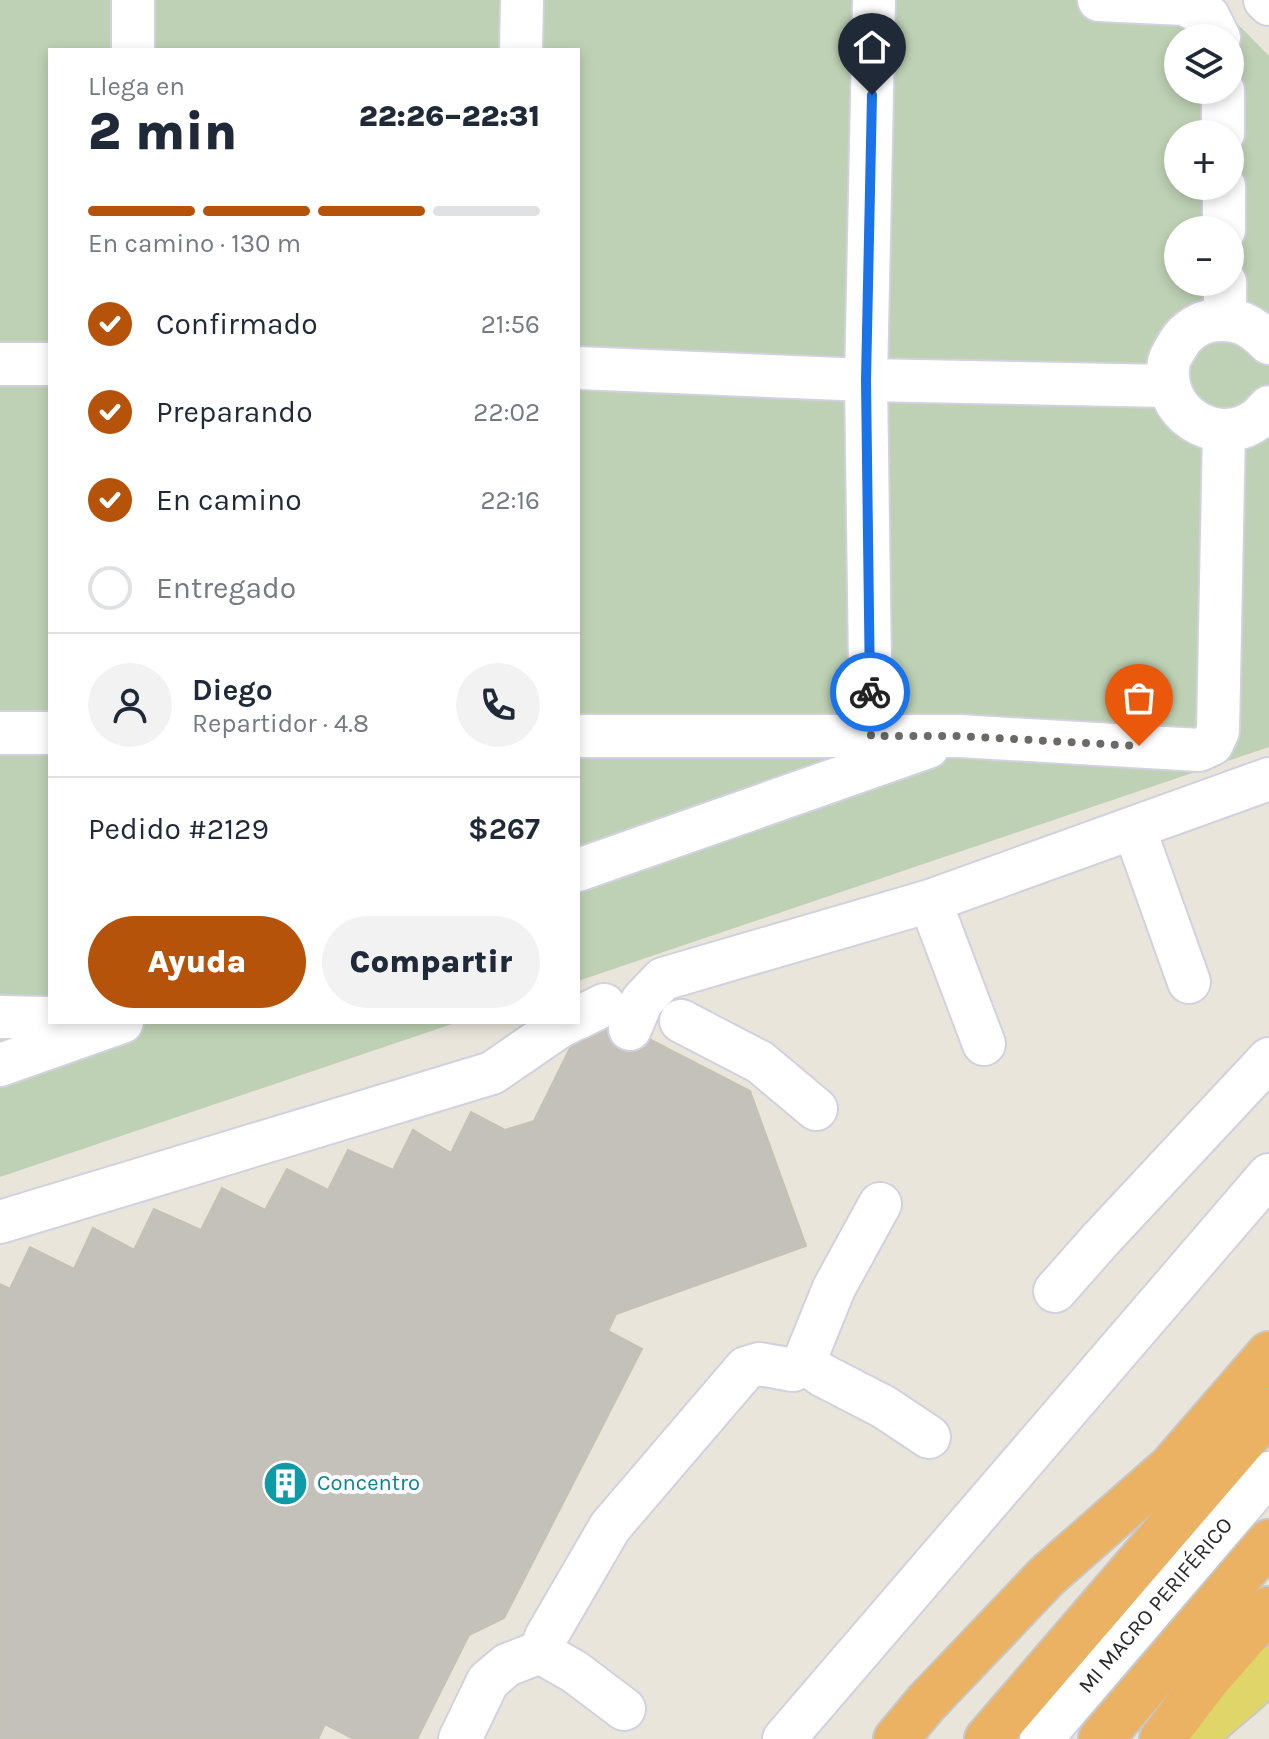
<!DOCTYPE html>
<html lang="es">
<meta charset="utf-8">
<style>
:root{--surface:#fff;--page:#f2f2f3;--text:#1f2937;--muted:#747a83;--line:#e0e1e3;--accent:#b45309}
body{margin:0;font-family:Karla,sans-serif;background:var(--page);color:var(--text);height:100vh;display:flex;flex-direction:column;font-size:30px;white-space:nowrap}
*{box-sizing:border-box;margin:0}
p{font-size:26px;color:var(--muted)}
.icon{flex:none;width:44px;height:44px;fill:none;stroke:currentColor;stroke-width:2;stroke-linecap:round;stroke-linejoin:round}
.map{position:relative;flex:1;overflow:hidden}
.drawer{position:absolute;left:48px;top:48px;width:532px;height:976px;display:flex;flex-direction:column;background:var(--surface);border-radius:0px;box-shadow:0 4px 12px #0003}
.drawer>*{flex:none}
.tools{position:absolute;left:1164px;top:24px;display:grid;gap:16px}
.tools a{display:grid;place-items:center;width:80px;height:80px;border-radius:50%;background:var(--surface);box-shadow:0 4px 12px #0003;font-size:40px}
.pin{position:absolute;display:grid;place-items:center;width:68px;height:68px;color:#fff;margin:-82px -34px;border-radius:50% 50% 50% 0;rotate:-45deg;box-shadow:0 0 8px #0007}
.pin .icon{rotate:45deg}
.courier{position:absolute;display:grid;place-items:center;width:80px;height:80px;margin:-40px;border:6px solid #1a73e8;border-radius:50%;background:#fff;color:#222;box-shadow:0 2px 10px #0007}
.overview em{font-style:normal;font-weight:800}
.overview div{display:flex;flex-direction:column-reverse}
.overview{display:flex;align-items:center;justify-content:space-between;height:136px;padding:0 40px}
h1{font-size:52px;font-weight:800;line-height:60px}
.bar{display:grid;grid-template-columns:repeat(4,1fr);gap:12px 8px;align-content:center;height:96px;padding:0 40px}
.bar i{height:10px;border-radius:6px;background:var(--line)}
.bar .current{background:var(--accent)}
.bar p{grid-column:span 4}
.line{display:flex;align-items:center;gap:20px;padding:0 40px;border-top:2px solid var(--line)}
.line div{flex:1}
.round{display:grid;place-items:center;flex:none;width:84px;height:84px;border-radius:42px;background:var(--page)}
ol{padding:0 40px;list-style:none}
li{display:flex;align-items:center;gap:24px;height:88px}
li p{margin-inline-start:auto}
li .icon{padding:8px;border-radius:50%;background:var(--accent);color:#fff;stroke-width:4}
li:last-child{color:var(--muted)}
li i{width:44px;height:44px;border:4px solid var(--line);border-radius:50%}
.button{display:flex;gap:16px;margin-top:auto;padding:16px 40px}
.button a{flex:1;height:92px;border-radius:48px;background:var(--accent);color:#fff;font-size:32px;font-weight:800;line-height:92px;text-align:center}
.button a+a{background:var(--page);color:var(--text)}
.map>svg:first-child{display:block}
.cemetery{fill:#bed1b4;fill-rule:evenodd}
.building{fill:#c4c1bb;stroke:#c4c1b5;stroke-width:2}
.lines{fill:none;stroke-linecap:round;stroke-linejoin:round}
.minor-casing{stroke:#d1d1df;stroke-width:46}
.major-casing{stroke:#c7c7c7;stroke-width:48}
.highway-casing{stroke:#c7c7c7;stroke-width:48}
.minor{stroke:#fff;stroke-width:42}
.major{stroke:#e0d569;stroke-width:44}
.highway{stroke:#ebb264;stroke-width:44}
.done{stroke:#6c6a67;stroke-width:8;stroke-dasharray:0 14.4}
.route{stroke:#1a73e8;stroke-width:10}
.labels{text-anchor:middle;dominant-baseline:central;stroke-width:8;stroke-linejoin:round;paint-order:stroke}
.culture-label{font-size:22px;fill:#0d838f;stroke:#fff;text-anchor:start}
.street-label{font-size:22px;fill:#282828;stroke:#fff}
</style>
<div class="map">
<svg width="1269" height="1739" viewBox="0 0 1269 1739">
<rect width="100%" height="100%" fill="#e9e5db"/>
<path class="cemetery" d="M 0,0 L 1214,0 L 1269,56 L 1269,747 L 578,981 L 578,50 L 50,50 L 50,1022 L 458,1022 L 0,1177 ZM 1178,38 L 1230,38 L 1230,90 L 1178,90 ZM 1178,134 L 1230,134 L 1230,186 L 1178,186 ZM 1178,230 L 1230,230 L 1230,282 L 1178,282 Z"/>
<path class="building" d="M 616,1022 L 750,1091 L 806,1246 L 616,1314 L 608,1331 L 642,1349 L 504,1618 L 469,1635 L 417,1739 L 354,1739 L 325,1724 L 318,1739 L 0,1739 L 0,1284 L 10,1289 L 30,1247 L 74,1269 L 93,1228 L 134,1250 L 154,1209 L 201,1230 L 222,1188 L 265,1210 L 287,1169 L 328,1190 L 348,1150 L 393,1170 L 413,1130 L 451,1153 L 471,1112 L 505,1130 L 534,1121 L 576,1036 Z"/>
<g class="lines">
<defs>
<g id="minor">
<path d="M 1099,0 L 1184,4 L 1208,16 L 1219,38"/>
<path d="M 1265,0 L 1269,4"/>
<path d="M 133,50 L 133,0"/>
<path d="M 521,50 L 522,0"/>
<path d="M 1223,90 L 1223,134"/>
<path d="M 1224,186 L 1224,230"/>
<path d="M 1225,282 L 1225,318"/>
<path d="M 1269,343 C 1251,324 1236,317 1210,321 C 1196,324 1183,334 1177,346 C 1174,351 1170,357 1169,362 C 1159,411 1215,449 1256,420 C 1261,417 1265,411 1269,407"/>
<path d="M 0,364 L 50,364"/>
<path d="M 578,368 L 866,380 L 1168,386"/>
<path d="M 0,733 L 50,733"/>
<path d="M 578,736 L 959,736 L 1199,750 L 1212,744 L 1218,731 L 1224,431"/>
<path d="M 871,736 L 866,380 L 874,0"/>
<path d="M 1134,828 L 1189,982"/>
<path d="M 578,870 L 928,747"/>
<path d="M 930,901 L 984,1044"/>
<path d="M 0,1017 L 50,1018"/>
<path d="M 578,1018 L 604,1005"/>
<path d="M 681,1021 L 760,1062 L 816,1109"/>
<path d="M 630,1029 L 642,1001 L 663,979 L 930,901 L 1269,779"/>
<path d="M 0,1065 L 122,1022"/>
<path d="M 0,1222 L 492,1073 L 559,1027 L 569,1022"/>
<path d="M 1055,1291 L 1101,1239 L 1269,1059"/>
<path d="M 804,1362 L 822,1375 L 884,1407 L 929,1437"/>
<path d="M 540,1652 L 575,1672 L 624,1709"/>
<path d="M 460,1739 L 488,1681 L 507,1665 L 540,1652 L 546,1637 L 610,1527 L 746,1368 L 759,1364 L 793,1370 L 804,1362 L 834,1288 L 880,1204"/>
<path d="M 784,1739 L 1269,1175"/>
<path id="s1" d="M 1041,1739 L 1269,1473"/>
</g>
<path id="major" d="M 1193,1739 C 1216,1713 1246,1695 1269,1669"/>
<g id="highway">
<path d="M 896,1739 L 926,1703 L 1047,1576 L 1171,1467 L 1269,1354"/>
<path d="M 987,1739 L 1269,1411"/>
<path d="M 1101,1739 L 1269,1542"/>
<path d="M 1162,1739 L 1207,1680 L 1269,1609"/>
</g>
</defs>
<use href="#minor" class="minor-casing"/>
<use href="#major" class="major-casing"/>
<use href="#highway" class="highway-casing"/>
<use href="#minor" class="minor"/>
<use href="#major" class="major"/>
<use href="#highway" class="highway"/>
</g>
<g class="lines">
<path class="done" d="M 870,692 L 871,736 L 959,736 L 1139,746"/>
<path class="route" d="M 870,692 L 866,380 L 872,95"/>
</g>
<defs>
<symbol id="building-disc" viewBox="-11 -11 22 22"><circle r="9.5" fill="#0f9aa8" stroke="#fff"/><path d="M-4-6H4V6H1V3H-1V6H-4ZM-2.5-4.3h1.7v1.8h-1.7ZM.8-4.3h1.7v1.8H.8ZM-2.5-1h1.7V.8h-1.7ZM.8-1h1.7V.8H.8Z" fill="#fff"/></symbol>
</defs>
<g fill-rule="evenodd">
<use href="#building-disc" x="260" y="1458" width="51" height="51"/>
</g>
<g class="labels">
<g class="culture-label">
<text x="317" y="1483">Concentro</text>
</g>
<g class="street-label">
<text stroke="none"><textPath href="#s1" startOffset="176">MI MACRO PERIFÉRICO</textPath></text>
</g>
</g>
</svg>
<div class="tools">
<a><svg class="icon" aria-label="layers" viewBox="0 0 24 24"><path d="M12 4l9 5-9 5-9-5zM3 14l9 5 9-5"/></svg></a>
<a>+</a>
<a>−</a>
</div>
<div class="pin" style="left:1139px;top:746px;background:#ea580c"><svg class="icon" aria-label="bag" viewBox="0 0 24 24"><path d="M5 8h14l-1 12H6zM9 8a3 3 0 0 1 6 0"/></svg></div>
<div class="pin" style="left:872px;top:95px;background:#1f2937"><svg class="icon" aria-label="home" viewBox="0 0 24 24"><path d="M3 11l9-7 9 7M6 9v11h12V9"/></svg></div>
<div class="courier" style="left:870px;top:692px"><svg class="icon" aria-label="bike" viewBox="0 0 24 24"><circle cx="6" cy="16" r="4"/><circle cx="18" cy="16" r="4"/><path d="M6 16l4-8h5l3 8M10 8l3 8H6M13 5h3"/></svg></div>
<section class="drawer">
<div class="overview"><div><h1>2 min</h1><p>Llega en</p></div><em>22:26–22:31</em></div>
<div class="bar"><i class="current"></i><i class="current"></i><i class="current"></i><i></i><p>En camino · 130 m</p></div>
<ol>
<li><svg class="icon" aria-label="check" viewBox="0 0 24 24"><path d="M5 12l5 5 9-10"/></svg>Confirmado<p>21:56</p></li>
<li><svg class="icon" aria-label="check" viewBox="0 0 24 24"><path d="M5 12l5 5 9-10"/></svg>Preparando<p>22:02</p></li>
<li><svg class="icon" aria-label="check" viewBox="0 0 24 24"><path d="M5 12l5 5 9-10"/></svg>En camino<p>22:16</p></li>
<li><i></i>Entregado</li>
</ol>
<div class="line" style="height:144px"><a class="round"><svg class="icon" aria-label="person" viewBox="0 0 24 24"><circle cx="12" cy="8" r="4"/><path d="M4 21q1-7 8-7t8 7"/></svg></a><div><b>Diego</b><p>Repartidor · 4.8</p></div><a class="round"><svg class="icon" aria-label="phone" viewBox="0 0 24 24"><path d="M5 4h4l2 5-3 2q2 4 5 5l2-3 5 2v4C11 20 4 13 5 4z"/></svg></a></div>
<div class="line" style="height:104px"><div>Pedido #2129</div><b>$267</b></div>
<div class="button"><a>Ayuda</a><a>Compartir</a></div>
</section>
</div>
